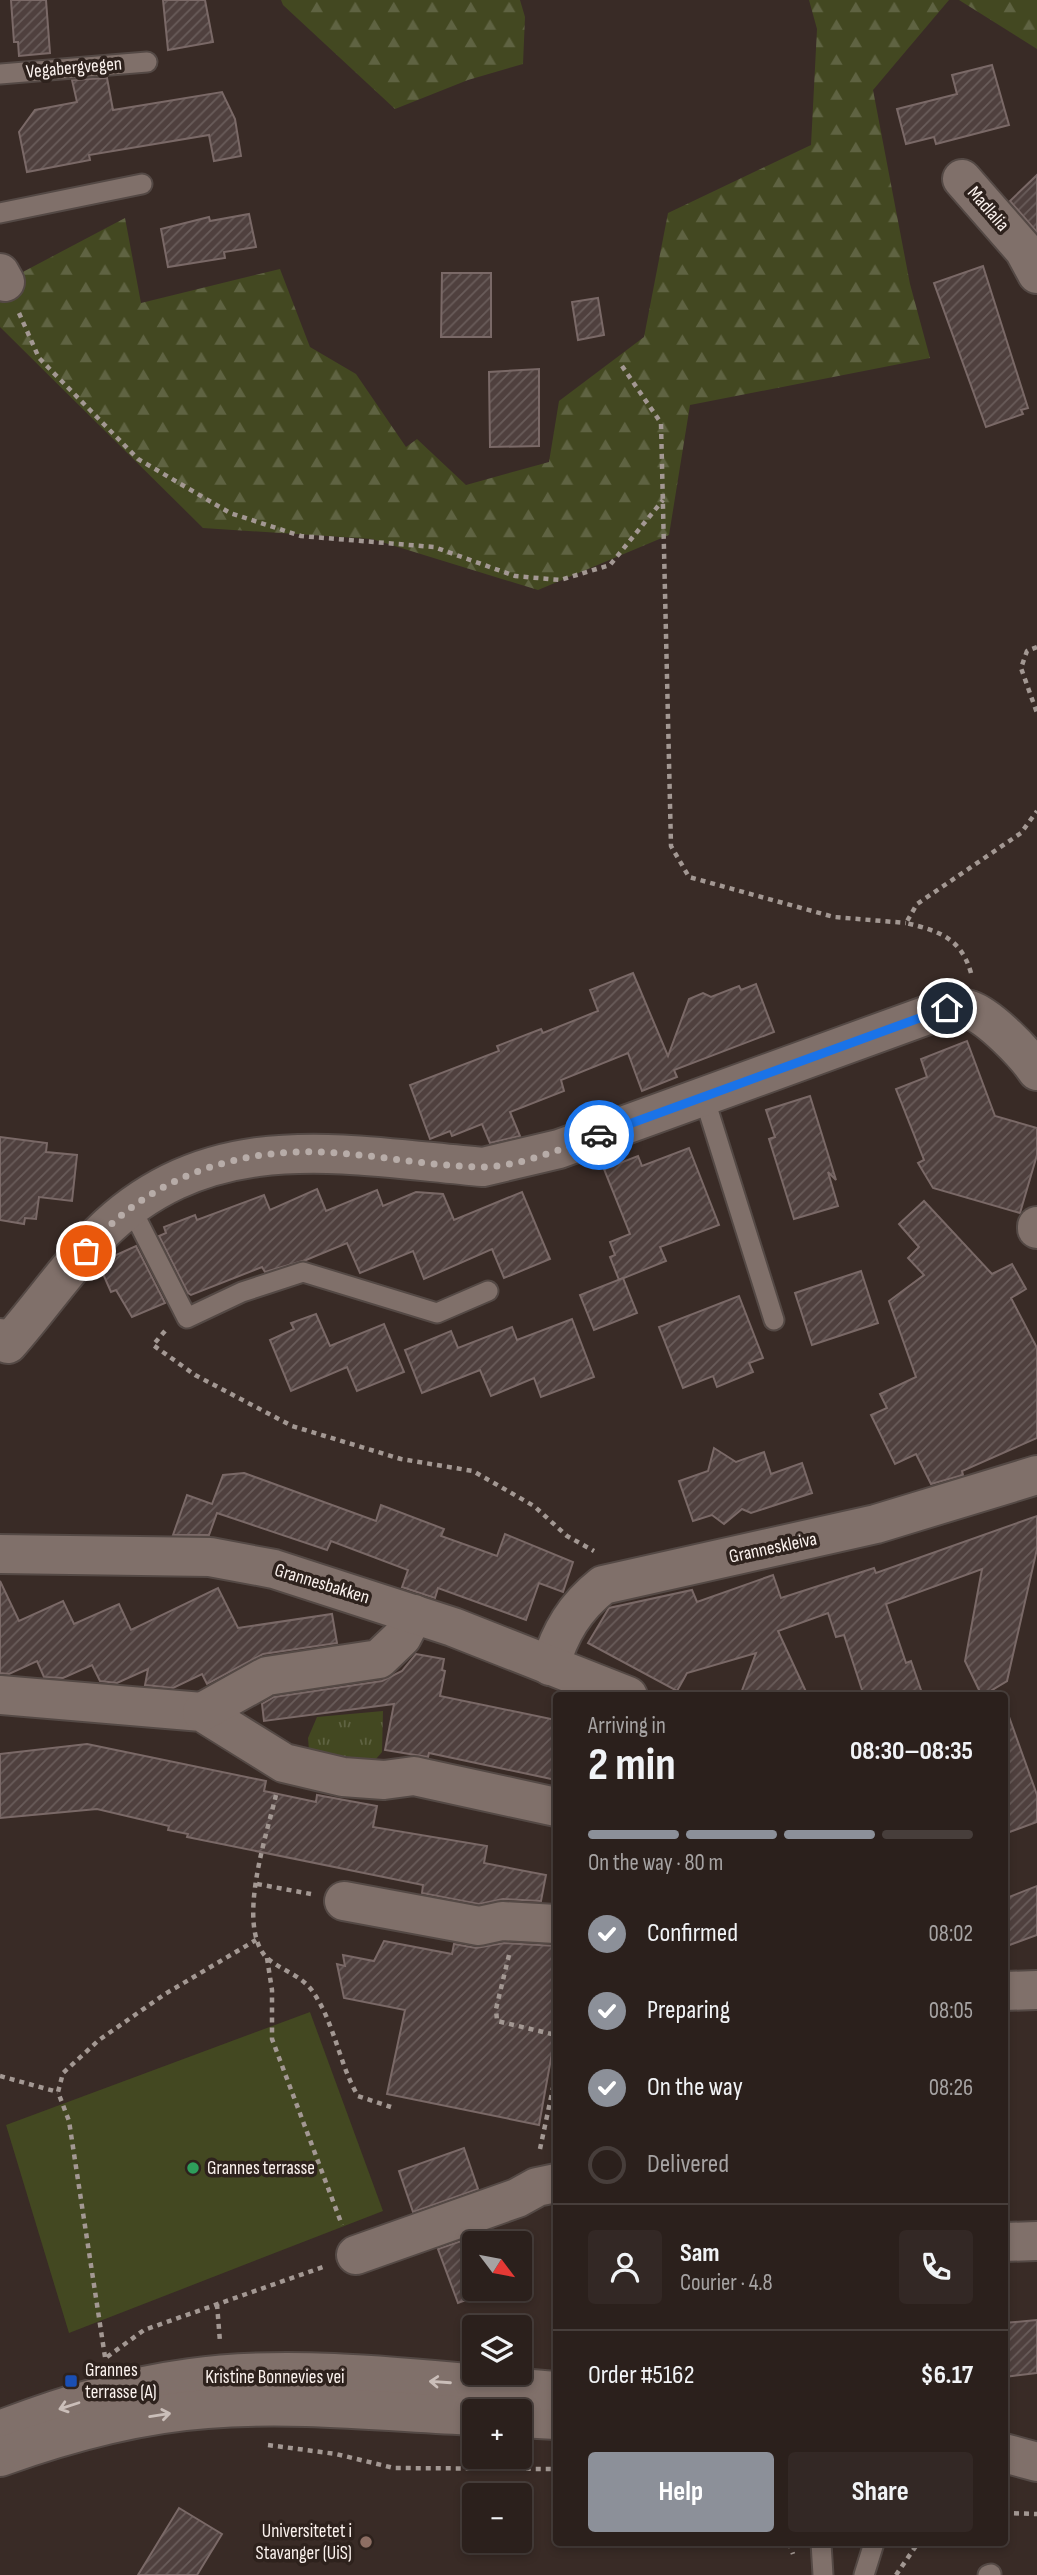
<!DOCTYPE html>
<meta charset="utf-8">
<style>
:root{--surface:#2b201c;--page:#332825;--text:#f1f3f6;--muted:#a6a3a3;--line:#473e3b;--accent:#8c9099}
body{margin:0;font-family:"Sofia Sans Condensed",sans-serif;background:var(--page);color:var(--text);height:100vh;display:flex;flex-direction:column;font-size:26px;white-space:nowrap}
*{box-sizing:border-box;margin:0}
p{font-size:23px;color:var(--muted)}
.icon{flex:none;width:38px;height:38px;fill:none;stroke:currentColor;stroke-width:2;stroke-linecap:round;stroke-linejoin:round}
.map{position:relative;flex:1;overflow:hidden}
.details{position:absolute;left:553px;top:1692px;width:455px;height:854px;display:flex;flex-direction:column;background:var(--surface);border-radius:7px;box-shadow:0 4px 10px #0003,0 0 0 2px var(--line)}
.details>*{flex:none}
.needle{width:46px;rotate:122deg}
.buttons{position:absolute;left:462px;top:2231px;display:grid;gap:14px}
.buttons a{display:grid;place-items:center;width:70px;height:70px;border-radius:7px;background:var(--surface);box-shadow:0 4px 10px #0003,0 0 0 2px var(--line);font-size:35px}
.pin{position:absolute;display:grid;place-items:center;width:60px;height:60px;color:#fff;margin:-30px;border:4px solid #fff;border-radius:50%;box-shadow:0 2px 7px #0007}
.courier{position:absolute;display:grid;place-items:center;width:70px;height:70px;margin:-35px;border:5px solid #1a73e8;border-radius:50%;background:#fff;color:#222;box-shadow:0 2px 9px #0007}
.headline em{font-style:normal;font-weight:700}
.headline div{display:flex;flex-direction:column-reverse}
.headline{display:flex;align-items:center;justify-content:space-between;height:119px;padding:0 35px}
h1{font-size:46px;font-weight:700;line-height:52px}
.bar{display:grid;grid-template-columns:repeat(4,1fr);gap:10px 7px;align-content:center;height:84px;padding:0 35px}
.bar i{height:9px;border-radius:5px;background:var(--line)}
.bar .selected{background:var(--accent)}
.bar p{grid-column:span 4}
.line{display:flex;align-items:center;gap:18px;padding:0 35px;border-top:2px solid var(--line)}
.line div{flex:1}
.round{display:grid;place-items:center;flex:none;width:74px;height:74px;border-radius:7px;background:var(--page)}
ol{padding:0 35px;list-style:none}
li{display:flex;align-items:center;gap:21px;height:77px}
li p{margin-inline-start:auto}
li .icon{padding:7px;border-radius:50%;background:var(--accent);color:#fff;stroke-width:4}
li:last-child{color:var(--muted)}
li i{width:38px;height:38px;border:4px solid var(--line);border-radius:50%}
.cta{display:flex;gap:14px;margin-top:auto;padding:14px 35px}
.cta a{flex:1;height:80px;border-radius:7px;background:var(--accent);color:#fff;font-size:28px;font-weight:700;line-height:80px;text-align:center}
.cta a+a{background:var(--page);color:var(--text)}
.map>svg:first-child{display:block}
.grass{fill:url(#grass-tufts)}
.forest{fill:url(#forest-firs)}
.pitch{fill:#434821}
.building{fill:url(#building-hatch);stroke:#7a6967;stroke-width:2}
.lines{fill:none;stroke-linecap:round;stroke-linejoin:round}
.service-casing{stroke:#544945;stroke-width:23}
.minor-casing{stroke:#544945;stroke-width:42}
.tertiary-casing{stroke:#544945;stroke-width:42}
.secondary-casing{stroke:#544945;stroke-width:42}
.path{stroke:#a39893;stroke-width:4.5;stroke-dasharray:5 5;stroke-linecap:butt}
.service{stroke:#80706a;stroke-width:19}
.minor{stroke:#80706a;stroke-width:38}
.tertiary{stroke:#80706a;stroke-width:38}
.secondary{stroke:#80706a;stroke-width:38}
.oneway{stroke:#cabeb9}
.done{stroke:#b7aca8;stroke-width:7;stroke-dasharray:0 12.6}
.route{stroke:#1a73e8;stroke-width:9}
.leisure-dot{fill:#2e9e5b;stroke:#2e221d;stroke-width:2.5}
.transit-dot{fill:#1a4fb4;stroke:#2e221d;stroke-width:2.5}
.education-dot{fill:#8d6e63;stroke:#2e221d;stroke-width:2.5}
.labels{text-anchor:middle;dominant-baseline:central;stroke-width:7;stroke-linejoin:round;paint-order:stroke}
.street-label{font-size:19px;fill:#fbf2ee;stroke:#2e221d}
.poi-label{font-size:19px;fill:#fbf2ee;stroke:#2e221d;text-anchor:start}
</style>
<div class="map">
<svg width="1037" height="2575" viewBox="0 0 1037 2575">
<defs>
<pattern id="grass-tufts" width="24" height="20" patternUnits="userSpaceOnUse" patternTransform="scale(1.75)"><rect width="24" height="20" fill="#434821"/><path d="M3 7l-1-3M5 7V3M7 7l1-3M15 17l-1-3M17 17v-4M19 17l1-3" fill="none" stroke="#5f6342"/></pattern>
<pattern id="forest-firs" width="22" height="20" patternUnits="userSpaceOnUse" patternTransform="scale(1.75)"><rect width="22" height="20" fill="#434821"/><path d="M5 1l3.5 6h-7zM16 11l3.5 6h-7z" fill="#5f6342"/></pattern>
<pattern id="building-hatch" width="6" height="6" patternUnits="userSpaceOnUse" patternTransform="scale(1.75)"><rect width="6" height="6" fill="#4f403e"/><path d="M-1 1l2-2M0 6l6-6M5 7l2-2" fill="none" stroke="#695c5a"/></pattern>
</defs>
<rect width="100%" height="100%" fill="#392b26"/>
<path class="grass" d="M 383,1711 L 382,1752 L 370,1766 L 310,1762 L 308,1738 L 317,1717 Z"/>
<g class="forest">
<path d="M 281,0 L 520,0 L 525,17 L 523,64 L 468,80 L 395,109 L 283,5 Z"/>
<path d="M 809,0 L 949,0 L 873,90 L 910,284 L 930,358 L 690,405 L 669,535 L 538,590 L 372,539 L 203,528 L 0,327 L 0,277 L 19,274 L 125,218 L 141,303 L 280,269 L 310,347 L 356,374 L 406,447 L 417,439 L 466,485 L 549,462 L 559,401 L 644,337 L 668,213 L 811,145 L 817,29 Z"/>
<path d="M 959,0 L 1037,0 L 1037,49 Z"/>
</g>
<path class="pitch" d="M 310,2012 L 383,2211 L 69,2333 L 6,2125 Z"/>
<g class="building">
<path d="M 11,0 L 46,0 L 50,53 L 19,56 L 18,42 L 14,42 Z"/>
<path d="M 163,0 L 205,0 L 213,42 L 168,50 Z"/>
<path d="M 992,65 L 1009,125 L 936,144 L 934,137 L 906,144 L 897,109 L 957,94 L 952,75 Z"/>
<path d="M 107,78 L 113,110 L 222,92 L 235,119 L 241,156 L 214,161 L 209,135 L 89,155 L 90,160 L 27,172 L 19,132 L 35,110 L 77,102 L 72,80 Z"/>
<path d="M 1037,175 L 1037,232 L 1010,201 Z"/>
<path d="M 249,214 L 256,247 L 224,252 L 225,258 L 168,267 L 161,229 L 209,217 L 210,221 Z"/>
<path d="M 983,266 L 1028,408 L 1021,410 L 1023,414 L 986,427 L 934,283 Z"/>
<path d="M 442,273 L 491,273 L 491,337 L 441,337 Z"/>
<path d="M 598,298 L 604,335 L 578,340 L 572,302 Z"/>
<path d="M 539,369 L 539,446 L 490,447 L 489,372 Z"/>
<path d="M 633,973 L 668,1056 L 689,999 L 703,993 L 711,997 L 739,986 L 741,990 L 756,984 L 774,1032 L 674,1070 L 677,1077 L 642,1091 L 628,1053 L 561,1080 L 564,1091 L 510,1112 L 520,1136 L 490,1143 L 482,1124 L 452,1136 L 450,1131 L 430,1139 L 410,1085 L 499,1051 L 497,1046 L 541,1029 L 543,1033 L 598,1011 L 590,990 Z"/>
<path d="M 967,1041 L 995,1116 L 1037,1128 L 1037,1155 L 1020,1213 L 933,1188 L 918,1163 L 924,1160 L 896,1089 L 927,1077 L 921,1059 Z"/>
<path d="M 810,1096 L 836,1180 L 828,1172 L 838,1206 L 794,1219 L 769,1139 L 775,1137 L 766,1110 Z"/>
<path d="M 0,1137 L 47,1143 L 46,1152 L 77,1155 L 72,1201 L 39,1197 L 36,1219 L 25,1218 L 24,1224 L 0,1220 Z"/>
<path d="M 689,1148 L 719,1225 L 660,1247 L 666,1261 L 619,1280 L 610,1257 L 615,1255 L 610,1242 L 630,1234 L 604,1169 L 638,1156 L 642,1166 Z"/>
<path d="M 317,1189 L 326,1211 L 377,1190 L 383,1206 L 416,1192 L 443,1194 L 454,1220 L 522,1192 L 550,1259 L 504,1278 L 492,1249 L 424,1279 L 413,1251 L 360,1273 L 347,1243 L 306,1260 L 265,1272 L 262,1267 L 191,1295 L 188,1293 L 159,1236 L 166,1233 L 164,1227 L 195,1215 L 197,1220 L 264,1195 L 270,1210 Z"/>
<path d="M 924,1201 L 992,1274 L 1012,1264 L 1026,1289 L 1011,1298 L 1037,1348 L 1037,1438 L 962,1471 L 963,1475 L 931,1484 L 916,1454 L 895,1464 L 871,1415 L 887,1408 L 880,1394 L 916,1377 L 889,1301 L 924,1275 L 908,1258 L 919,1247 L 899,1224 Z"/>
<path d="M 136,1246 L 165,1303 L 132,1317 L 116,1290 L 111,1292 L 100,1267 L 107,1259 Z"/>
<path d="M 861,1271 L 878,1323 L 812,1345 L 795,1293 Z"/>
<path d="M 623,1278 L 637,1313 L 594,1330 L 580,1295 Z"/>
<path d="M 739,1296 L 763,1358 L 749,1363 L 753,1372 L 717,1387 L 713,1376 L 683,1388 L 659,1327 Z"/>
<path d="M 316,1314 L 330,1346 L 384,1324 L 404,1372 L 357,1391 L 347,1367 L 291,1391 L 270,1340 L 294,1329 L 291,1323 Z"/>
<path d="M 572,1319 L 594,1377 L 541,1397 L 534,1378 L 491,1396 L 480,1370 L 422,1393 L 405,1350 L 451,1331 L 458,1348 L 512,1327 L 517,1340 Z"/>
<path d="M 714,1448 L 736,1462 L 764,1452 L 771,1474 L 802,1463 L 812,1493 L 751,1513 L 742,1509 L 724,1524 L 712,1515 L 693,1521 L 679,1481 L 708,1471 Z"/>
<path d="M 244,1473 L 376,1521 L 381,1505 L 444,1529 L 441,1536 L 497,1556 L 505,1534 L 573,1562 L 563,1592 L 539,1583 L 526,1620 L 438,1588 L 435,1598 L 402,1587 L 408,1570 L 331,1541 L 327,1550 L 217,1513 L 209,1535 L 173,1535 L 187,1495 L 212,1504 L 223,1475 Z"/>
<path d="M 1037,1516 L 1037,1549 L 1007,1681 L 982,1696 L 965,1661 L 982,1569 L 886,1604 L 906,1663 L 911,1661 L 923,1696 L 864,1696 L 844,1635 L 836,1637 L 828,1613 L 778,1631 L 808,1696 L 740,1696 L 756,1653 L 687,1673 L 677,1691 L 588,1643 L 609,1608 L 692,1590 L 697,1602 L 773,1575 L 781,1598 L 874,1568 L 876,1573 Z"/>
<path d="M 0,1581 L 19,1621 L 63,1601 L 74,1624 L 119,1604 L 131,1630 L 218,1588 L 238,1628 L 332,1614 L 337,1643 L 263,1654 L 207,1684 L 202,1674 L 173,1688 L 145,1685 L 148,1669 L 117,1683 L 100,1681 L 92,1665 L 63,1678 L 44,1677 L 37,1661 L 9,1674 L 0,1673 Z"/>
<path d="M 416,1654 L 444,1659 L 442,1670 L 445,1671 L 440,1696 L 556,1720 L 556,1780 L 429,1753 L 428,1757 L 385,1750 L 394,1704 L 264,1721 L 262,1704 L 274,1697 L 382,1681 L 402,1671 Z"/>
<path d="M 1004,1714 L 1008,1714 L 1037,1795 L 1037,1822 L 1004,1834 Z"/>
<path d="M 87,1744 L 266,1781 L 264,1791 L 316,1802 L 317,1795 L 377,1806 L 373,1827 L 487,1846 L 484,1863 L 546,1875 L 541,1901 L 503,1899 L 479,1904 L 422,1893 L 423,1885 L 187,1837 L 188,1834 L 168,1830 L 169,1826 L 97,1809 L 0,1818 L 0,1754 Z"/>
<path d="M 1037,1886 L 1037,1935 L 1004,1947 L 1004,1899 Z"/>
<path d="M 384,1941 L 452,1954 L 454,1944 L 476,1948 L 504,1943 L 556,1946 L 556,2031 L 539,2125 L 387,2094 L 405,2010 L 344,1998 L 337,1964 L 345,1966 L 343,1955 L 374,1961 Z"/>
<path d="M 464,2148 L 478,2189 L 413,2212 L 399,2171 Z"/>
<path d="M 493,2230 L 498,2244 L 474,2244 L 474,2289 L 496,2289 L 458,2303 L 438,2249 Z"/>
<path d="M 1037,2320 L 1037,2373 L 1004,2377 L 1004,2323 Z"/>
<path d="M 179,2508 L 222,2534 L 197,2575 L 138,2575 Z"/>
</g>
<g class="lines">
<defs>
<g id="service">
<path d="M 0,74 L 147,62"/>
<path d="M 0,213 L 142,184"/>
<path d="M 704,1097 L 774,1320"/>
<path d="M 131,1208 L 187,1318 L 242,1292 L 303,1272 L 437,1313 L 488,1291"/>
<path d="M 821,2543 L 823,2575"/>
<path d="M 864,2575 L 874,2543"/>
<path d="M 988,2575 L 991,2574"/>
</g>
<g id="minor">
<path d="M 962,179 L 1024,250 L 1037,274"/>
<path d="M 0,273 L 5,282"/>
<path d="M 1037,1226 L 1037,1229"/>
<path d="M 0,1338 L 8,1344 C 39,1309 67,1268 100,1234 C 210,1124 344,1155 483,1167 L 559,1149 L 947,1008 C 954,1008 963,1007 970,1010 C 990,1017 1025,1053 1037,1071"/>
<path d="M 550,1666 C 560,1632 575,1607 603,1585 L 876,1524 L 1037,1475"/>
<path d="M 0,1695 L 202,1712 L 284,1763 L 343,1777 L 384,1780 L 414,1776 L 556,1807"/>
<path d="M 202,1712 L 267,1676 L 379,1659 L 402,1637 L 414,1614"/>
<path d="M 344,1901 L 479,1926 L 502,1921 L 556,1924"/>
<path d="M 1004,1991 L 1037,1990"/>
<path d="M 1004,2242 L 1037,2241"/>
<path d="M 356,2255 L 517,2198 L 537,2187 L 556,2183"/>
</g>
<path id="tertiary" d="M 0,1554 L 210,1557 L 274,1569 L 453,1627 L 628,1696"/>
<g id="secondary">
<path d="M 520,2418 L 556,2420"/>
<path d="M 0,2430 C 61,2406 124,2387 190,2378 C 303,2362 442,2382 556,2391"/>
<path d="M 1004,2453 L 1037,2462"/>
<path d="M 0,2457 C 67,2433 136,2414 207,2409 C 296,2402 386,2412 474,2416"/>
</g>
</defs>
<use href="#service" class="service-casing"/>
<use href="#minor" class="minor-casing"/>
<use href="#tertiary" class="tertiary-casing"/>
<use href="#secondary" class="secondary-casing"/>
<g class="path">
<path d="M 19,313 L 39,358 L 138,459 L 230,513 L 301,536 L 434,547 L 515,576 L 560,580 L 610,565 L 663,500"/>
<path d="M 622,366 L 661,423 L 671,846 L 689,877 L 834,917 L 906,923"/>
<path d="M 1037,647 L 1027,651 L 1021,668 L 1037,713"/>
<path d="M 971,973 C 961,938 939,931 906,923 L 917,904 L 1021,833 L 1037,811"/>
<path d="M 165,1331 L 153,1345 L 195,1375 L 292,1426 L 401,1459 L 473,1471 L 534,1506 L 567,1536 L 594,1551"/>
<path d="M 276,1795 C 267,1834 236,1924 266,1957 C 278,1969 302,1975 313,1992 C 335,2024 339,2064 358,2096 L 391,2107"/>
<path d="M 257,1884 L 311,1894"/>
<path d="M 509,1955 L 496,2009 L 497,2021 L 556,2035"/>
<path d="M 267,1958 L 272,1990 L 272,2039 L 342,2225"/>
<path d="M 0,2076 L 58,2092"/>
<path d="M 540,2149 L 556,2074"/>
<path d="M 217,2304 L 220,2342"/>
<path d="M 105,2357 L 69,2121 L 58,2092 L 63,2073 L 99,2040 L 165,1994 L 256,1940"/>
<path d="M 107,2357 L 144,2330 L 323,2267"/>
<path d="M 268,2445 L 336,2454 L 394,2468 L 556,2469"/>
<path d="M 1004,2513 L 1037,2514"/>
<path d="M 789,2543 L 793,2554"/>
<path d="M 896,2575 L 918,2543"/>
</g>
<use href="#service" class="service"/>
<use href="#minor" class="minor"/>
<use href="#tertiary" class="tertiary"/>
<use href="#secondary" class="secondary"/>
</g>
<defs><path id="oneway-shaft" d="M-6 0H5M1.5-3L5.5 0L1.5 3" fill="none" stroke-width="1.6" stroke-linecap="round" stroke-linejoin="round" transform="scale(1.75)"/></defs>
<g class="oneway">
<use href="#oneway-shaft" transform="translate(440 2382) rotate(-176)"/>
<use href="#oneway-shaft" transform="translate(69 2406) rotate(162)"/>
<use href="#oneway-shaft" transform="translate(160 2415) rotate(-9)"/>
</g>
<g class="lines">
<path class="done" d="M 86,1251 C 137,1188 215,1155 296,1152 C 357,1150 419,1166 481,1167 C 520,1167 563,1148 599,1135"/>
<path class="route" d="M 599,1135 L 947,1008"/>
</g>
<circle class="leisure-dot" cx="193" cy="2168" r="7"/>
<rect class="transit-dot" x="64" y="2374" width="14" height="14" rx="3.5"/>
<circle class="education-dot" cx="366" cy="2542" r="7"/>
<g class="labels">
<g class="street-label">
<text transform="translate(74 68) rotate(-5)">Vegabergvegen</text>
<text transform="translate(988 209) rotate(49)">Madlalia</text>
<text transform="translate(773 1548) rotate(-12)">Granneskleiva</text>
<text transform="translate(322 1584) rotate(17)">Grannesbakken</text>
<text x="275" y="2377">Kristine Bonnevies vei</text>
</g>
<g class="poi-label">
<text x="207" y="2168">Grannes terrasse</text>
<text x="85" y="2370">Grannes<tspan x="85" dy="22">terrasse (A)</tspan></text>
<text x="352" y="2531" text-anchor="end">Universitetet i<tspan x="352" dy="22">Stavanger (UiS)</tspan></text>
</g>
</g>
</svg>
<div class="buttons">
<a><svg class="needle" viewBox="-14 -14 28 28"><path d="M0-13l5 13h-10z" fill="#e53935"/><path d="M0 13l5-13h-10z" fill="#a6a3a3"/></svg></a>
<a><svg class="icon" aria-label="layers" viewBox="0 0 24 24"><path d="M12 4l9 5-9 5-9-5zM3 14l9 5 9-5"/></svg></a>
<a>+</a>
<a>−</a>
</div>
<div class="pin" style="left:86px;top:1251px;background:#ea580c"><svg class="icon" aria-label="bag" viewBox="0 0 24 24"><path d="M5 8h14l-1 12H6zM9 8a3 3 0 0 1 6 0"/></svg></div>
<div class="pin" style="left:947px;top:1008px;background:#1f2937"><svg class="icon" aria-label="home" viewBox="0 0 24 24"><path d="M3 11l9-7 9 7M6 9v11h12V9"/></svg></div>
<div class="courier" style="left:599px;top:1135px"><svg class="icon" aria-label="car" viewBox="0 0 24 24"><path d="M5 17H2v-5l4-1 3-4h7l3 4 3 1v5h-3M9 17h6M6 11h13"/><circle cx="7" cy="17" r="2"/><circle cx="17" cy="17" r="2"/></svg></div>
<section class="details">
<div class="headline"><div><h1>2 min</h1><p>Arriving in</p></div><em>08:30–08:35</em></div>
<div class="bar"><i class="selected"></i><i class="selected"></i><i class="selected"></i><i></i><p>On the way · 80 m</p></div>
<ol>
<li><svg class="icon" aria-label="check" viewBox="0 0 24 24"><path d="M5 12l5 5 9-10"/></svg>Confirmed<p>08:02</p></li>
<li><svg class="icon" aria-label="check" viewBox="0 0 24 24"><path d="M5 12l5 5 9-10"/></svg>Preparing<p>08:05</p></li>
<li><svg class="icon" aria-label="check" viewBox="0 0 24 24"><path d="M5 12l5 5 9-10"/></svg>On the way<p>08:26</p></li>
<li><i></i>Delivered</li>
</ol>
<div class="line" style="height:126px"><a class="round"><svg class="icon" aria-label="person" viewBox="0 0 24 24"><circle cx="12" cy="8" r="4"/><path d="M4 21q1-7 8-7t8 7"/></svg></a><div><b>Sam</b><p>Courier · 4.8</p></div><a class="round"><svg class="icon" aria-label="phone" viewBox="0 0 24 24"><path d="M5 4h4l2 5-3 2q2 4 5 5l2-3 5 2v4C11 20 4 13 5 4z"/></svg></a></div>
<div class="line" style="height:91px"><div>Order #5162</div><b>$6.17</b></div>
<div class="cta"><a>Help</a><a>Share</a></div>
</section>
</div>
